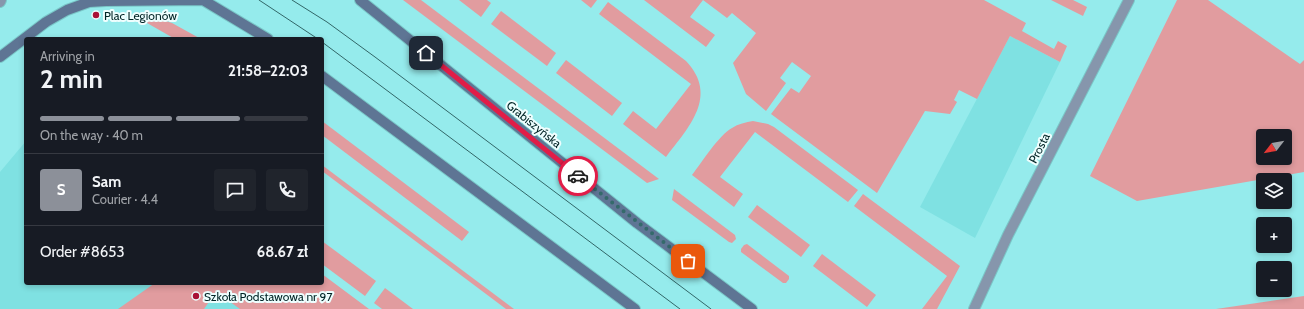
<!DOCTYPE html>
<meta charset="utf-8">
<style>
:root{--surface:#171b24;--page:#20242c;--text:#f1f3f6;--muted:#9ea1a6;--line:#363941;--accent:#8c9099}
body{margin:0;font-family:Cabin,sans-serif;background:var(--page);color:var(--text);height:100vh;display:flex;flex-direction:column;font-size:15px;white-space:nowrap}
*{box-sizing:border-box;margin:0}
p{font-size:13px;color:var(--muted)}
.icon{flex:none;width:22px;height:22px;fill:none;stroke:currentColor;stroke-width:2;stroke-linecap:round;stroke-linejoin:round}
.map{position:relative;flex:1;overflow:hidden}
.drawer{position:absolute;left:24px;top:37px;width:300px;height:248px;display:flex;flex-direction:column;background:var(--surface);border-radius:4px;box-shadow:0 2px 6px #0003}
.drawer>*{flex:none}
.needle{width:26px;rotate:239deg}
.tools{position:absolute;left:1256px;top:129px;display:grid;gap:8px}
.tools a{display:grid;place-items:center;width:36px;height:36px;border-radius:4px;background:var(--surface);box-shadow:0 2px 6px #0003;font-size:20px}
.pin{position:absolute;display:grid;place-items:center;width:34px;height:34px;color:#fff;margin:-17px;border-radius:8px;box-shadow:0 2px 6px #0006}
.courier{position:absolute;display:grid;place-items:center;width:40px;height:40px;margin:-20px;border:3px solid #e11d48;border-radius:50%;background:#fff;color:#222;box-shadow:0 1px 5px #0007}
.summary em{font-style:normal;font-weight:700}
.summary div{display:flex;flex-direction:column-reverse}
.summary{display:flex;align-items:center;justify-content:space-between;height:68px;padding:0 16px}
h1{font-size:26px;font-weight:700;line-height:30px}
.bar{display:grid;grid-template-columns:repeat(4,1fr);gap:6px 4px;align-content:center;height:48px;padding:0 16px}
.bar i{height:5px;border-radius:3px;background:var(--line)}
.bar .current{background:var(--accent)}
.bar p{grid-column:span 4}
.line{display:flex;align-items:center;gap:10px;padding:0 16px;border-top:1px solid var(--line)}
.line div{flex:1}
.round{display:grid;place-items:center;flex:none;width:42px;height:42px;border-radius:4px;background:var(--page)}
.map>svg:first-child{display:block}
.built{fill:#7fe1e2}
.green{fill:#e19c9f;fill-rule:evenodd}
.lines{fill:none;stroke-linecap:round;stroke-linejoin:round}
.minor-casing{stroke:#7ac7c8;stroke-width:12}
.tertiary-casing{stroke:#7ac7c8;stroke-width:12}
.secondary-casing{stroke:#7ac7c8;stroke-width:12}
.minor{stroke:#8696ac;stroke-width:10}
.tertiary{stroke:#8696ac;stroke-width:10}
.secondary{stroke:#5e7594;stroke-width:10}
.tram{stroke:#326768;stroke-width:1}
.done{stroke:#346a6b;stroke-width:4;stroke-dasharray:0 7.2}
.route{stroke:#e11d48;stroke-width:5}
.poi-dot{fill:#a91136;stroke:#eefefe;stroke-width:1.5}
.labels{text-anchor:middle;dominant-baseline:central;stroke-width:4;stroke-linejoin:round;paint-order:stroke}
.poi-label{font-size:12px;fill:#002425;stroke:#eefefe;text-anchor:start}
.street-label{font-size:12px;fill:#002425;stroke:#eefefe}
</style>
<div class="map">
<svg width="1304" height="309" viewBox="0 0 1304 309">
<rect width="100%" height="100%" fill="#95ebec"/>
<g class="built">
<path d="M 1010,36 L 1060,62 L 975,238 L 920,207 Z"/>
<path d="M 26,141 L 26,283 L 238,283 L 273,309 L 0,309 L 0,172 Z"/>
</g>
<g class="green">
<path d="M 403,0 L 421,0 L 659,179 L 647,183 Z"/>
<path d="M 459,0 L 487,0 L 491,3 L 481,17 Z"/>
<path d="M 581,0 L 597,0 L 591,8 Z"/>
<path d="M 644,0 L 984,0 L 1026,23 L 1022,31 L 1054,49 L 1058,41 L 1067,46 L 1060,62 L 1010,36 L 977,99 L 959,90 L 954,100 L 957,102 L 950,114 L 925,111 L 877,193 L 771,114 L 791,88 L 799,93 L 811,76 L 792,62 L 780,78 L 786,83 L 766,111 L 746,94 L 733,63 L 756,33 L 732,13 L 727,18 L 703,0 L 690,17 L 715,35 L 706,47 Z"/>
<path d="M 1051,0 L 1073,0 L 1087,7 L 1083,16 Z"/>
<path d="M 1177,0 L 1208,0 L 1300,64 L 1304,60 L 1304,172 L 1137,201 L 1090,176 ZM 1263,136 L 1285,136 L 1285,158 L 1263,158 Z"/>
<path d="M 608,2 L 686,61 C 719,96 689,127 666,157 L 623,124 L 633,111 L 656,129 L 691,84 L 599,14 Z"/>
<path d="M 501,11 L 556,53 L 547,66 L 491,24 Z"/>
<path d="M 151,16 L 172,23 L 201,39 L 175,39 L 147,23 Z"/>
<path d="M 566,60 L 622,103 L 612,116 L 556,73 Z"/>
<path d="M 322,121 L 469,232 L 462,241 L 322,135 Z"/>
<path d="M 753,121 L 768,124 L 774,127 L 858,190 L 848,202 L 755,132 L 720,177 L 743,194 L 734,207 L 692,175 C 702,162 719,135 732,128 C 738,124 746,122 753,121 Z"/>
<path d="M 322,165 L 514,309 L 506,309 L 322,171 Z"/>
<path d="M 674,189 L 735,235 L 736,239 L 732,243 L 729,242 L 672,200 Z"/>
<path d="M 863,194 L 960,266 L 937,309 L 922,309 L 947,276 L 854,206 Z"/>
<path d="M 757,205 L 810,245 L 801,257 L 748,217 Z"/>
<path d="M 322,241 L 376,281 L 365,296 L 322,264 Z"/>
<path d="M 747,244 L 789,276 L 789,279 L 786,283 L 783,283 L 741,252 L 741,249 L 744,245 Z"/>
<path d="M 822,254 L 876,295 L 867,307 L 813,266 Z"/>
<path d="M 322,274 L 369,309 L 240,309 L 216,292 L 204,309 L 118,309 L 155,283 L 322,283 Z"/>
<path d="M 385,288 L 413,309 L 382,309 L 374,303 Z"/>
<path d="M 1304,296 L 1304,309 L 1216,309 Z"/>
</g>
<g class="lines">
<defs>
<path id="minor" d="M 974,309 L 1008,235 L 1129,0"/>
<path id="tertiary" d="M 0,2 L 1,0"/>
<g id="secondary">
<path d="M 360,0 L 637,223 L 752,309"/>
<path d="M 0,57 L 46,22 L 67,10 L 89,2 L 106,1 L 203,0 L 268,39"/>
<path d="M 322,76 L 635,309"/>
</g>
</defs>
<use href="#minor" class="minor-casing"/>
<use href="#tertiary" class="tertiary-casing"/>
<use href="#secondary" class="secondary-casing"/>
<use href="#minor" class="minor"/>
<use href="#tertiary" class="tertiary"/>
<use href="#secondary" class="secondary"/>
<g class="tram">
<path d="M 259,0 L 318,39"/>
<path d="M 292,0 L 327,22 L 375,57 L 711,309"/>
<path d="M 322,42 L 680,309"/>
</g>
</g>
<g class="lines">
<path class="done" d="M 578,176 L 688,261"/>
<path class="route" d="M 426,53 L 578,176"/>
</g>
<g class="poi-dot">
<circle cx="96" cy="15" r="4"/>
<circle cx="196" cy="296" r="4"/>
</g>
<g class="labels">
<g class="poi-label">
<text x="104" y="15">Plac Legionów</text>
<text x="204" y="296">Szkoła Podstawowa nr 97</text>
</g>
<g class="street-label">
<text transform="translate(534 124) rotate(39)">Grabiszyńska</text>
<text transform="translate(1039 148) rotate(-63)">Prosta</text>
</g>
</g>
</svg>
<div class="tools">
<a><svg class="needle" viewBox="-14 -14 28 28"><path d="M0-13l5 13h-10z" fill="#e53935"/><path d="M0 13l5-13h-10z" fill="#9ea1a6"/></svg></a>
<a><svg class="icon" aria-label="layers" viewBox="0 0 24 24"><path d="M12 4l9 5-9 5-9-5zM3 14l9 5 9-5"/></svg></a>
<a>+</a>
<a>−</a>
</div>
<div class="pin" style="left:688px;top:261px;background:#ea580c"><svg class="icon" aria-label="bag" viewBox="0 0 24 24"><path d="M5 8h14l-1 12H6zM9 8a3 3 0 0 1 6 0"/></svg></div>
<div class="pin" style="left:426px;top:53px;background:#1f2937"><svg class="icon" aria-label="home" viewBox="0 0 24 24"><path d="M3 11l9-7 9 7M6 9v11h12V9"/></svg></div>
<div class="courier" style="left:578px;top:176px"><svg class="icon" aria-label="car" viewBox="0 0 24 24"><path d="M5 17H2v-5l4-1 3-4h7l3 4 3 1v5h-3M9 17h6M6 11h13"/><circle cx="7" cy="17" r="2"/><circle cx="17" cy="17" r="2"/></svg></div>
<section class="drawer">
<div class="summary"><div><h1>2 min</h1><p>Arriving in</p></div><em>21:58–22:03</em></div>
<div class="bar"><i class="current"></i><i class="current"></i><i class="current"></i><i></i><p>On the way · 40 m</p></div>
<div class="line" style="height:72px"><b class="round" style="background:var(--accent);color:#fff">S</b><div><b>Sam</b><p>Courier · 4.4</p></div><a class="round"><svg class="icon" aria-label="chat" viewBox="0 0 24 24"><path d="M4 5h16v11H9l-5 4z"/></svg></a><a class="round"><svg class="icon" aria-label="phone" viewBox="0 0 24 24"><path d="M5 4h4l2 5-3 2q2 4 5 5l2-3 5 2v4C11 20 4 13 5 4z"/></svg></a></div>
<div class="line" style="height:52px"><div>Order #8653</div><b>68.67 zł</b></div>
</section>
</div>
